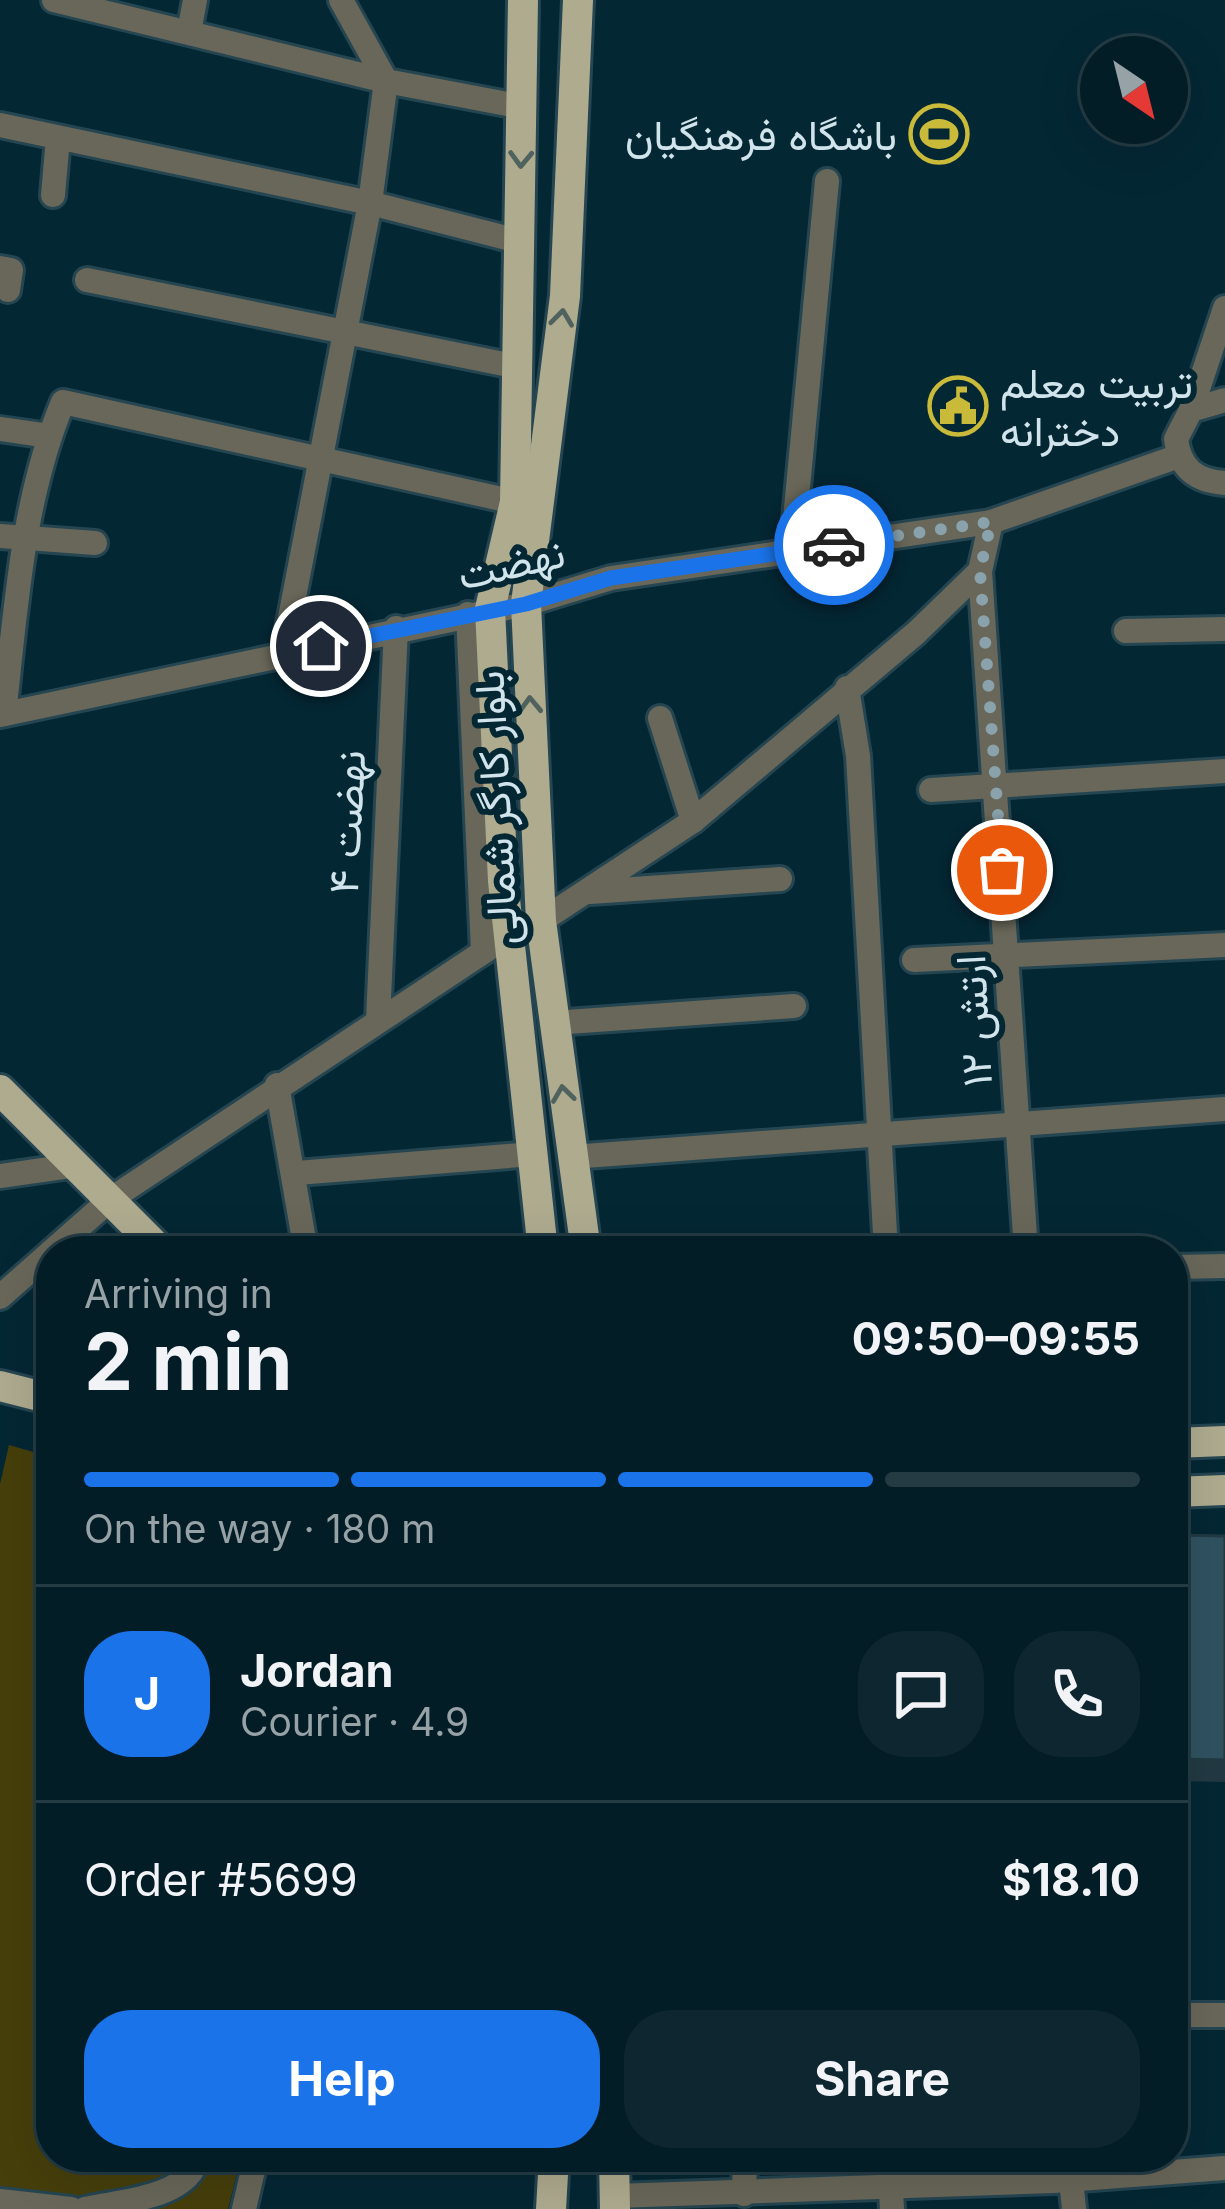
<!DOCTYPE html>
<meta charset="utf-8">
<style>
:root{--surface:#031d27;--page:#0d262f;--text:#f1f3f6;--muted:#97a2a7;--line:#243b44;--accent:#1a73e8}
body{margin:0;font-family:Inter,Vazirmatn,sans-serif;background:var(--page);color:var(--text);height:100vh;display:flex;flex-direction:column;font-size:45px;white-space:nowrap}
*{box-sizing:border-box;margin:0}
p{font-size:39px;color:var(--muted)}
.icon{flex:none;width:66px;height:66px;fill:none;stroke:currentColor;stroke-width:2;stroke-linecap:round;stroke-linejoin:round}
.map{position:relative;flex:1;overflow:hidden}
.panel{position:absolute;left:36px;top:1236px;width:1152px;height:936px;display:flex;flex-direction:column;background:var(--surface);border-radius:48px;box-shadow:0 12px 48px #0002,0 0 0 3px var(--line)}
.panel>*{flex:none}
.needle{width:78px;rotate:145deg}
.buttons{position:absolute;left:1080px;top:36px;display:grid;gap:24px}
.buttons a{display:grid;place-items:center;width:108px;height:108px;border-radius:50%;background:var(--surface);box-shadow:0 12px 48px #0002,0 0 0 3px var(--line);font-size:60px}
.pin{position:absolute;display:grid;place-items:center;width:102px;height:102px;color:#fff;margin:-51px;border:6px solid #fff;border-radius:50%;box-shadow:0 3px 12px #0007}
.courier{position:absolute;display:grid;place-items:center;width:120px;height:120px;margin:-60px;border:9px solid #1a73e8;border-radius:50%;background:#fff;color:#222;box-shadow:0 3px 15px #0007}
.head em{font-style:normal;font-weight:700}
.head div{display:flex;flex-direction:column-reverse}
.head{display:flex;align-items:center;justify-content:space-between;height:204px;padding:0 48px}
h1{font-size:78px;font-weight:700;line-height:90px}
.bar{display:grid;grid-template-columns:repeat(4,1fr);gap:18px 12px;align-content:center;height:144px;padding:0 48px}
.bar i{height:15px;border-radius:9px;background:var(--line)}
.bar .active{background:var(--accent)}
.bar p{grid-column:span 4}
.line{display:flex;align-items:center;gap:30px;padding:0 48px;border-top:3px solid var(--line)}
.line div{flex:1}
.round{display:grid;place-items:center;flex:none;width:126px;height:126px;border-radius:48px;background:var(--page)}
.cta{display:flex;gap:24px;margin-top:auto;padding:24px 48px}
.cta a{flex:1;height:138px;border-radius:48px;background:var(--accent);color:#fff;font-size:48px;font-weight:700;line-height:138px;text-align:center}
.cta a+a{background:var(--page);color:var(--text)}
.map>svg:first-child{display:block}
.green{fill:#463f0b}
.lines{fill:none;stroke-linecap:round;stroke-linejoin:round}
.minor-casing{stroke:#254551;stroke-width:30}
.major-casing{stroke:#254551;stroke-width:36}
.minor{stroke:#686759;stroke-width:24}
.major{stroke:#aeab8f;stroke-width:30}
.shaded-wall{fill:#223943}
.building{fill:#305260;stroke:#223943;stroke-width:3}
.oneway{stroke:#50625d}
.done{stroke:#89a2ac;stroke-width:12;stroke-dasharray:0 21.6}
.route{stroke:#1a73e8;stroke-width:15}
.labels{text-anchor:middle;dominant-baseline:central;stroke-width:12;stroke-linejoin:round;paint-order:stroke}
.poi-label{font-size:42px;fill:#d1e4ec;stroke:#042734;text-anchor:end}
.street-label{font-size:42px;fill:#d1e4ec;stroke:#042734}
</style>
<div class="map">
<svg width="1225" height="2209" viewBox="0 0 1225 2209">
<rect width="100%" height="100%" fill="#042734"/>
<path class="green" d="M 9,1445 L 51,1457 L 51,2157 L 241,2157 L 228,2209 L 0,2209 L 0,1484 Z"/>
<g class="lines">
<defs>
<g id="minor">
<path d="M 54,0 L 386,81 L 370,203 L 283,654"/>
<path d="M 341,0 L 386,81 L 523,107"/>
<path d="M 189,32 L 195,0"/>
<path d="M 0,125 L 370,203 L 518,241"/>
<path d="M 53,195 L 58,138"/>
<path d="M 0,268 L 11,270 L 8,290"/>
<path d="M 87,280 L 519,367"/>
<path d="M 1225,400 L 1191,410 L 1176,439 C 1180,469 1196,481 1225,483"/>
<path d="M 1191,410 L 1225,308"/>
<path d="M 0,429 L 49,436"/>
<path d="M 0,536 L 95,543"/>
<path d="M 792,551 L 827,181"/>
<path d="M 980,571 L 1026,1251"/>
<path d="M 468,614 L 483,952"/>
<path d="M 1126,631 L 1225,629"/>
<path d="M 847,688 L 858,756 L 886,1251"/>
<path d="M 4,714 C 16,609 22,500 63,402 L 515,502"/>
<path d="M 0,715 L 526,604 L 611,578 L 991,522 L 1179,456"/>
<path d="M 660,718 L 693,821"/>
<path d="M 931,790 L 1225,771"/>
<path d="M 590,892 L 780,879"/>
<path d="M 541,921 L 693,821 L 916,633 L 980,571 L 991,522"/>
<path d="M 914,960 L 1225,945"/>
<path d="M 378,1020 L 396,628"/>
<path d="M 553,1023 L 794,1006"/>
<path d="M 277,1085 L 306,1251"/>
<path d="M 571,1157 L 1225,1109"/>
<path d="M 297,1173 L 533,1154"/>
<path d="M 0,1176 L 77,1165"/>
<path d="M 52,1251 L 111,1199 L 509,935"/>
<path d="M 1173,1267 L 1225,1266"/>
<path d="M 0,1297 L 51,1252"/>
<path d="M 1173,2015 L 1225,2015"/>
<path d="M 889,2157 L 892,2209"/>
<path d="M 1018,2157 L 1018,2182"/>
<path d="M 1071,2180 L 1074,2209"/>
<path d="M 744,2194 L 745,2157"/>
<path d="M 615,2196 L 1053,2181 L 1225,2168"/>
<path d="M 0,2201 L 71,2209"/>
<path d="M 85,2209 C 120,2201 188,2199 198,2157"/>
<path d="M 244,2209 L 256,2157"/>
</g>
<g id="major">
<path d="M 523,0 L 515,502 L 490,609 L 503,881 L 543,1251"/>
<path d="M 578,0 L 565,296 L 526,604 L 541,921 L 586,1251"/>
<path d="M 0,1090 L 161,1251"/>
<path d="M 0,1386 L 51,1399"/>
<path d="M 1173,1443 L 1225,1441"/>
<path d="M 1173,1492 L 1225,1490"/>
<path d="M 614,2157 L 615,2209"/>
<path d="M 551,2209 L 554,2157"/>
</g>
</defs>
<use href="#minor" class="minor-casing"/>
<use href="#major" class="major-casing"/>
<use href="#minor" class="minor"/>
<use href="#major" class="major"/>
</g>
<path class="shaded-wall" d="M 1173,1759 L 1225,1760 L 1225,1782 L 1173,1781 Z"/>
<path class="building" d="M 1173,1535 L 1225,1536 L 1225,1760 L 1173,1759 Z"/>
<defs><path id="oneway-chevron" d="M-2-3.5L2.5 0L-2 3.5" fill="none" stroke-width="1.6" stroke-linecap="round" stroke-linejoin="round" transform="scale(3)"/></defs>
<g class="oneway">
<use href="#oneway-chevron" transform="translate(521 159) rotate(92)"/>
<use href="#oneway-chevron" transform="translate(562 318) rotate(-83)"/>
<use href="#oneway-chevron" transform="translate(530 705) rotate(-92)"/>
<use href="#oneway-chevron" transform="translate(563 1094) rotate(-98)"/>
</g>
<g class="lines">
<path class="done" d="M 834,545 L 991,522 L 980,571 L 1002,870"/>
<path class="route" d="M 321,646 L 526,604 L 611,578 L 834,545"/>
</g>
<defs>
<symbol id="stadium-ring" viewBox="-11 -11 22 22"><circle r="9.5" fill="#042734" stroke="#caba3a" stroke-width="1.5"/><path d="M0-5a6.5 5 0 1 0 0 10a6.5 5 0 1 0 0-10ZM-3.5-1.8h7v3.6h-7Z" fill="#caba3a"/></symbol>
<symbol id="civic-ring" viewBox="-11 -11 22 22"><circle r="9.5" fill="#042734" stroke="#caba3a" stroke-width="1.5"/><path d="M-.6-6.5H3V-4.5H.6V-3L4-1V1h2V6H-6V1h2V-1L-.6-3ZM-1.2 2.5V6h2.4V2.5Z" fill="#caba3a"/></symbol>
</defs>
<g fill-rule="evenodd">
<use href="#stadium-ring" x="906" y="101" width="66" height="66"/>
<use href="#civic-ring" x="925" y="373" width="66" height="66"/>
</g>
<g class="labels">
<g class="poi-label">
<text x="897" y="134">باشگاه فرهنگیان</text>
<text x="1000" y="382" text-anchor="start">تربیت معلم<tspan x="1000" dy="48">دخترانه</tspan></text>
</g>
<g class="street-label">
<text transform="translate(511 563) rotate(-13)">نهضت</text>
<text transform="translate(495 808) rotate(-93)">بلوار کارگر شمالی</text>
<text transform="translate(346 822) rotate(-87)">نهضت ۴</text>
<text transform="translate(973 1021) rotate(-93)">ارتش ۱۲</text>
</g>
</g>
</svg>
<div class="buttons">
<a><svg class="needle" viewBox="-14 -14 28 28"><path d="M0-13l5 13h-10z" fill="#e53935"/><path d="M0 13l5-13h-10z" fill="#97a2a7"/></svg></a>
</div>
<div class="pin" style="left:1002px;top:870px;background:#ea580c"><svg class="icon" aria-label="bag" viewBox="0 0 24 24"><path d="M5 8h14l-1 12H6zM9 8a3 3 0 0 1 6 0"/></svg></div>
<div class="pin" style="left:321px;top:646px;background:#1f2937"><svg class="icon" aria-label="home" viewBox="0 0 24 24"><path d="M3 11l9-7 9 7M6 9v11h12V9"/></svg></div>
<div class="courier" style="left:834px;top:545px"><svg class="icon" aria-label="car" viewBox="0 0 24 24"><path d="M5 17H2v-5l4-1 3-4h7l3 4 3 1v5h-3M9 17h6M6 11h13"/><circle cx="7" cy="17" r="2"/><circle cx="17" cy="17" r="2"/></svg></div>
<section class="panel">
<div class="head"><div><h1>2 min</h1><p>Arriving in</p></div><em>09:50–09:55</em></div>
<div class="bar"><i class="active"></i><i class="active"></i><i class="active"></i><i></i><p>On the way · 180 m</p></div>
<div class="line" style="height:216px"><b class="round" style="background:var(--accent);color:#fff">J</b><div><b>Jordan</b><p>Courier · 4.9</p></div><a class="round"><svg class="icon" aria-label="chat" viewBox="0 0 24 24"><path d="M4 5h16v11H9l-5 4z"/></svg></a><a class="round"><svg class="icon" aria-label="phone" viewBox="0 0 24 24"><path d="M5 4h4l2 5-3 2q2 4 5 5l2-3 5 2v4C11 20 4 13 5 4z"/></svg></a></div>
<div class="line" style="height:156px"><div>Order #5699</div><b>$18.10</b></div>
<div class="cta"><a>Help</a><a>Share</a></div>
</section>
</div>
